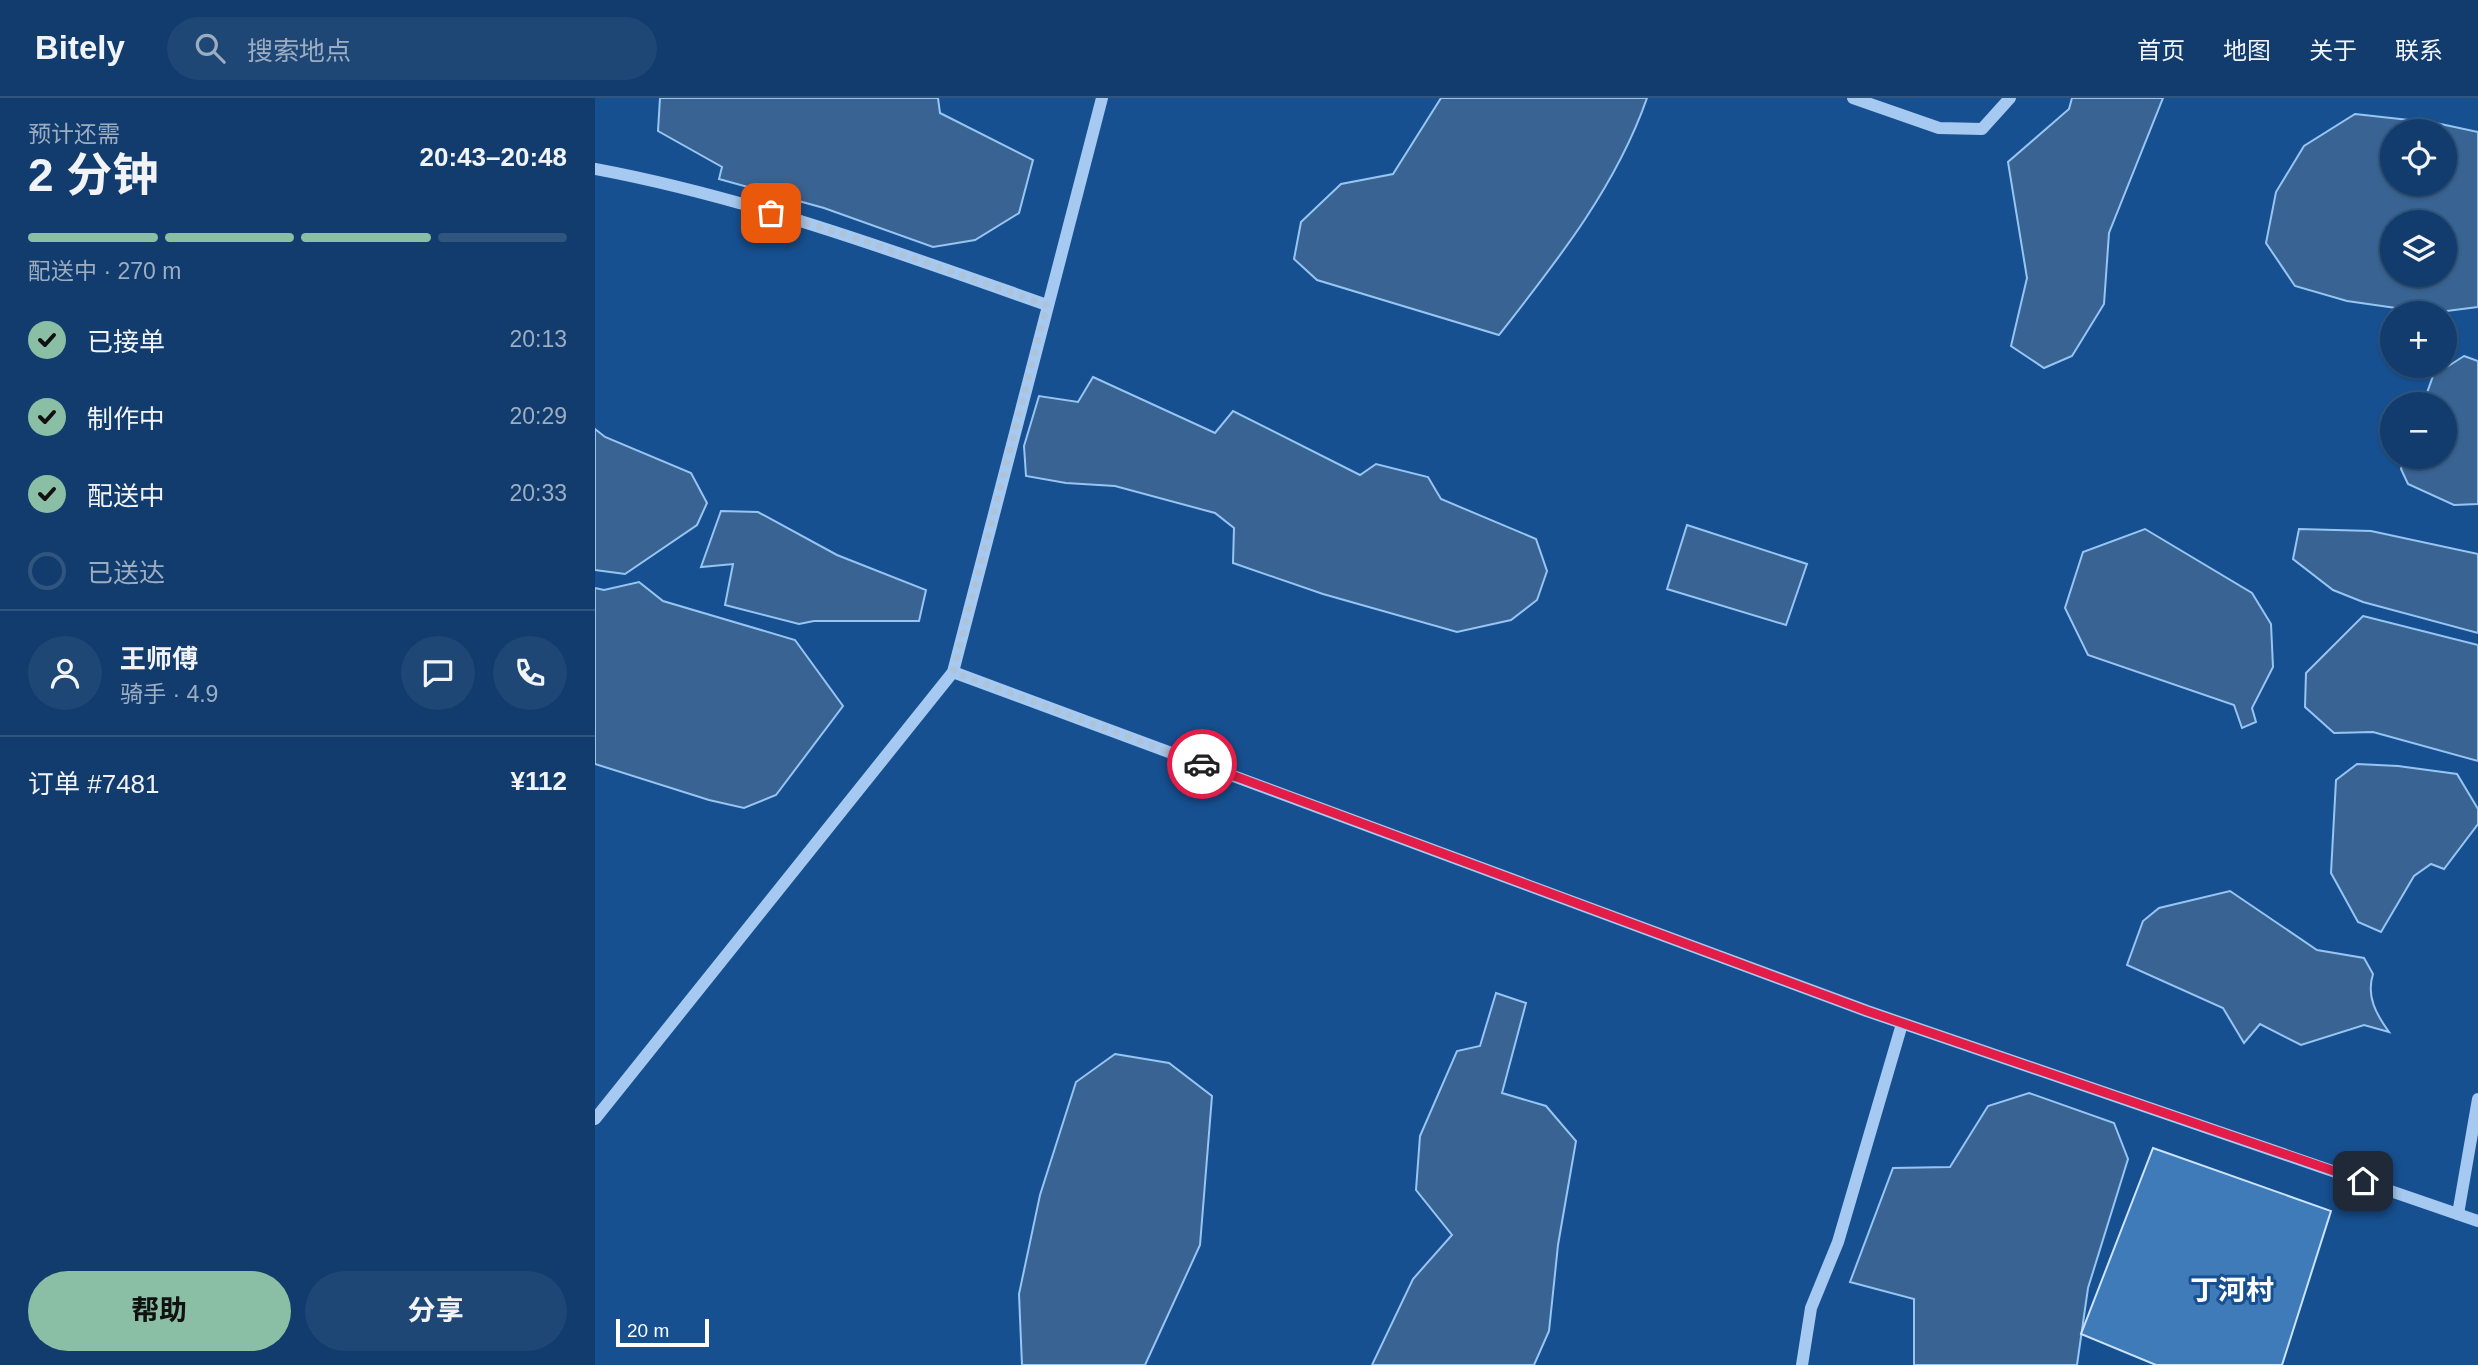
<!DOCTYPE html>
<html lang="zh">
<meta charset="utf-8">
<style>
:root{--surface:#113c6d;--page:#1e4775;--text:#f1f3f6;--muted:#9cadc2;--line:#305680;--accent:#8abfa5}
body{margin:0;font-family:Helvetica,"Noto Sans SC",sans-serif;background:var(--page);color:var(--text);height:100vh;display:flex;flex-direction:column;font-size:26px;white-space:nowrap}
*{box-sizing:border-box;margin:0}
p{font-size:23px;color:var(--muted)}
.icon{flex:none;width:38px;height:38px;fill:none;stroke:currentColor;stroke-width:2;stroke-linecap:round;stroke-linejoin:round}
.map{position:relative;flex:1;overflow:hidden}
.details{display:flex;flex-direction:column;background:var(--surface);width:595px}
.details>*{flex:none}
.tools{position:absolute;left:1785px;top:21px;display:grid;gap:14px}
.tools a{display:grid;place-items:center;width:77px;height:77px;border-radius:50%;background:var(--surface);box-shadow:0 2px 5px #0004,0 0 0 2px var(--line);font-size:35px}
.scale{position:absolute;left:21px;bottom:18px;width:93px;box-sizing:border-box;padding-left:7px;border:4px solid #fff;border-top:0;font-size:19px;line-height:24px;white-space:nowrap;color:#fff;-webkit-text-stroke:5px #175091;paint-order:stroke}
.pin{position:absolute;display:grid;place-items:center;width:60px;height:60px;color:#fff;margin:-30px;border-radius:14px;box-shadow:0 4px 10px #0006}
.courier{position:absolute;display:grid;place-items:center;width:70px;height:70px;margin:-35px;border:5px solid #e11d48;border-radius:50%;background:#fff;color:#222;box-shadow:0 2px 9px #0007}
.headline em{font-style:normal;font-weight:700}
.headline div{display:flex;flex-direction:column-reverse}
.headline{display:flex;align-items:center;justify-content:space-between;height:119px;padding:0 28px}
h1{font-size:46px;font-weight:700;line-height:52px}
.bar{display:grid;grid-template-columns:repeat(4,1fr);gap:10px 7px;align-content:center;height:84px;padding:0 28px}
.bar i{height:9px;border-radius:5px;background:var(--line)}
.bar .current{background:var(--accent)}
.bar p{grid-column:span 4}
.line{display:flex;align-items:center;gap:18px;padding:0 28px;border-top:2px solid var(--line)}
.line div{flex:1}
.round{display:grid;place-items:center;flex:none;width:74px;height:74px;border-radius:37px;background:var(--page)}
ol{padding:0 28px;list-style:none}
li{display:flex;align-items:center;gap:21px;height:77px}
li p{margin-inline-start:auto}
li .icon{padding:7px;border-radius:50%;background:var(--accent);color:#111;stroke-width:4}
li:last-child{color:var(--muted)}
li i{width:38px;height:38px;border:4px solid var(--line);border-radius:50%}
.action{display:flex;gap:14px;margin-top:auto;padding:14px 28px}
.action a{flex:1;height:80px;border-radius:42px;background:var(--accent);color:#111;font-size:28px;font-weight:700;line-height:80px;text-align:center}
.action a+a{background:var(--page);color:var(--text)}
header{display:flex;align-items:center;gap:42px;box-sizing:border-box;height:98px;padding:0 35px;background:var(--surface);border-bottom:2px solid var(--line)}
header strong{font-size:33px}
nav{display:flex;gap:38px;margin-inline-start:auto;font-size:24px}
.search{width:490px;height:63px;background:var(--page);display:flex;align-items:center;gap:18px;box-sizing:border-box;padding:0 24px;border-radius:38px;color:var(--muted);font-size:26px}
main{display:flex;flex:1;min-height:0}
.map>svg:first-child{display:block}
.water{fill:#396392;stroke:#97c5f3;stroke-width:2;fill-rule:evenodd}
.building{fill:#3f7ab9;stroke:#cbe3fb;stroke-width:2}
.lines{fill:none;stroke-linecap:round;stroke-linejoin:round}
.minor{stroke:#a5c9f0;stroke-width:12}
.done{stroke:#aec2d8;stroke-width:7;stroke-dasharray:0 12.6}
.route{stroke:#e11d48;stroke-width:9}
.labels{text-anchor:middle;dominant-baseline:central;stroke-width:6;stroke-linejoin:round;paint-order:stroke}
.quarter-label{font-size:28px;font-weight:bold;fill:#fff;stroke:#175091}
</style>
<header>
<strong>Bitely</strong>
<div class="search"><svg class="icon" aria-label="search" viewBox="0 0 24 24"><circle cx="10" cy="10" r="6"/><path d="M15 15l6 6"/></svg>搜索地点</div>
<nav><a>首页</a><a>地图</a><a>关于</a><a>联系</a></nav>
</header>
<main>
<section class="details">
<div class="headline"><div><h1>2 分钟</h1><p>预计还需</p></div><em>20:43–20:48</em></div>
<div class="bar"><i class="current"></i><i class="current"></i><i class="current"></i><i></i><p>配送中 · 270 m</p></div>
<ol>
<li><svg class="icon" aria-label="check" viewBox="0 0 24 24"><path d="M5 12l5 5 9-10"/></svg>已接单<p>20:13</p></li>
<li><svg class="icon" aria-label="check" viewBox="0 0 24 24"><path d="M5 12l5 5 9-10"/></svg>制作中<p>20:29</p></li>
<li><svg class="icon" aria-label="check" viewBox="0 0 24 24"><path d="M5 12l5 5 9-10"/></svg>配送中<p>20:33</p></li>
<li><i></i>已送达</li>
</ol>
<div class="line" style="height:126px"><a class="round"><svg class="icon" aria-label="person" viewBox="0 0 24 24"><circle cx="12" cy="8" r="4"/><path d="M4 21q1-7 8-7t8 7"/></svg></a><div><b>王师傅</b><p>骑手 · 4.9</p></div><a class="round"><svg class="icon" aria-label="chat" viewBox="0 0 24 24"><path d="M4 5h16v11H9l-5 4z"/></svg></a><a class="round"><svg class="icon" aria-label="phone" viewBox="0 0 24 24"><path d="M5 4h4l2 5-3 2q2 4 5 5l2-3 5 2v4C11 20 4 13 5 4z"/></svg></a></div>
<div class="line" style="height:91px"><div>订单 #7481</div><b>¥112</b></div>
<div class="action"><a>帮助</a><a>分享</a></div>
</section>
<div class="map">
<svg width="1883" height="1267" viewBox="0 0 1883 1267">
<rect width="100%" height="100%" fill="#175091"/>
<g class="water">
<path d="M 65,0 L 343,0 L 345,15 L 438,62 L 424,115 L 380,142 L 338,149 L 229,110 L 124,81 L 127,69 L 63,33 Z"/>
<path d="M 846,0 L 1052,0 C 1021,89 962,163 904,237 L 722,182 L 699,161 L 706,124 L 746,86 L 798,76 Z"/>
<path d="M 1477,0 L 1568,0 L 1514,135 L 1509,206 L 1477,258 L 1449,270 L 1416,248 L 1432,180 L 1413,64 L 1474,11 Z"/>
<path d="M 1760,16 L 1841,25 L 1883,34 L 1883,209 L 1836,215 L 1752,203 L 1700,188 L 1671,145 L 1681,94 L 1709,48 ZM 1797,33 L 1850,33 L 1850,86 L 1797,86 ZM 1797,124 L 1850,124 L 1850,177 L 1797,177 Z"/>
<path d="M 1869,258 L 1883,263 L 1883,406 L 1859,407 L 1813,386 L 1806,371 L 1810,359 L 1850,359 L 1850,306 L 1828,306 L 1838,278 Z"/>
<path d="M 498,279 L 620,335 L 638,313 L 765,377 L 781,366 L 833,379 L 846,401 L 941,441 L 952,473 L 942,502 L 916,522 L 862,534 L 728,496 L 638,465 L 639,430 L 620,415 L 520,388 L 471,385 L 431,378 L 429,348 L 444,298 L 483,304 Z"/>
<path d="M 0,331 L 10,339 L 96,375 L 112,405 L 102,427 L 30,476 L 0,472 Z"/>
<path d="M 126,413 L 163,414 L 242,457 L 331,492 L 324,523 L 219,523 L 204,526 L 130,507 L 138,466 L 106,469 Z"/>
<path d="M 1092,427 L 1212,466 L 1191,527 L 1072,491 Z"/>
<path d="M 1550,431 L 1657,495 L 1676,526 L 1678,569 L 1657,610 L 1661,624 L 1647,630 L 1639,607 L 1493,557 L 1470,510 L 1488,454 Z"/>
<path d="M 1704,431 L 1776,433 L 1883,456 L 1883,535 L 1768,504 L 1738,492 L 1698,461 Z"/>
<path d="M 44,484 L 68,503 L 200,542 L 248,608 L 181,697 L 149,710 L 114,702 L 0,666 L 0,490 L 9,492 Z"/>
<path d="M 1768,518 L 1883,547 L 1883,663 L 1778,634 L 1739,635 L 1710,609 L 1711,575 Z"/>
<path d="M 1762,666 L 1803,668 L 1862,676 L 1883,711 L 1883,726 L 1849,771 L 1836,766 L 1819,778 L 1786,834 L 1763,824 L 1736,775 L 1741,682 Z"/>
<path d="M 1635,793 L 1722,852 L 1769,860 L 1778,876 C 1771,898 1781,916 1794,934 L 1769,927 L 1706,947 L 1665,926 L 1649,945 L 1628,910 L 1532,867 L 1548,823 L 1564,810 Z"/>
<path d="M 901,895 L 931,905 L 907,995 L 951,1008 L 981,1043 L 963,1147 L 954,1233 L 939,1267 L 777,1267 L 818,1181 L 857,1137 L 821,1092 L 825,1038 L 862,953 L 885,948 Z"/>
<path d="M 520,956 L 574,965 L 617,998 L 605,1147 L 550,1267 L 427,1267 L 424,1196 L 445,1097 L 481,984 Z"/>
<path d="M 1434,995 L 1519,1025 L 1533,1061 L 1493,1190 L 1482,1267 L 1319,1267 L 1319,1201 L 1255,1184 L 1298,1070 L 1355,1069 L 1393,1008 Z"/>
</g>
<path class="building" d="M 1558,1050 L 1736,1113 L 1687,1267 L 1561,1267 L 1486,1236 Z"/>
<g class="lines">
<g class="minor">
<path d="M 1258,0 L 1344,30 L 1387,31 L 1415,0"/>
<path d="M 0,71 C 155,100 304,155 452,207"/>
<path d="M 358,574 L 1272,913 L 1883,1123"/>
<path d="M 0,1021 L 358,574 L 507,0"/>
<path d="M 1863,1116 L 1883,1001"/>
<path d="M 1207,1267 L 1216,1210 L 1243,1144 L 1307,926"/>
</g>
</g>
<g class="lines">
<path class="done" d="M 176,115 L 252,137 L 452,207 L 358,574 L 607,666"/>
<path class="route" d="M 607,666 L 1272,913 L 1768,1083"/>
</g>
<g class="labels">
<g class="quarter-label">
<text x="1637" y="1192">丁河村</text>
</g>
</g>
</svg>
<div class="tools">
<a><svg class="icon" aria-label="locate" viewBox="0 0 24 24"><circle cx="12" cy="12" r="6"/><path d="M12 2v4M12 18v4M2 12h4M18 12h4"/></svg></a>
<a><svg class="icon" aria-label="layers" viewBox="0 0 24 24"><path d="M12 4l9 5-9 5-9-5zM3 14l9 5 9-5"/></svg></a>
<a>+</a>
<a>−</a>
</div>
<div class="scale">20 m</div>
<div class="pin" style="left:176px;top:115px;background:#ea580c"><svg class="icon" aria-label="bag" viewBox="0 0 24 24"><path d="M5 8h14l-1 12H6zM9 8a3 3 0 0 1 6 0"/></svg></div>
<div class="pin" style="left:1768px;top:1083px;background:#1f2937"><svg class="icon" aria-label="home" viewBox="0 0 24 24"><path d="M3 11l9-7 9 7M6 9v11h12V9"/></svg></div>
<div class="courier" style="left:607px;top:666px"><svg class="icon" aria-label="car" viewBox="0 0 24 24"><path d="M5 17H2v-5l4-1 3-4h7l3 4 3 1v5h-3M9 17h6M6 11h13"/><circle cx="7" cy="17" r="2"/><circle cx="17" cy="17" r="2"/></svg></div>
</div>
</main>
